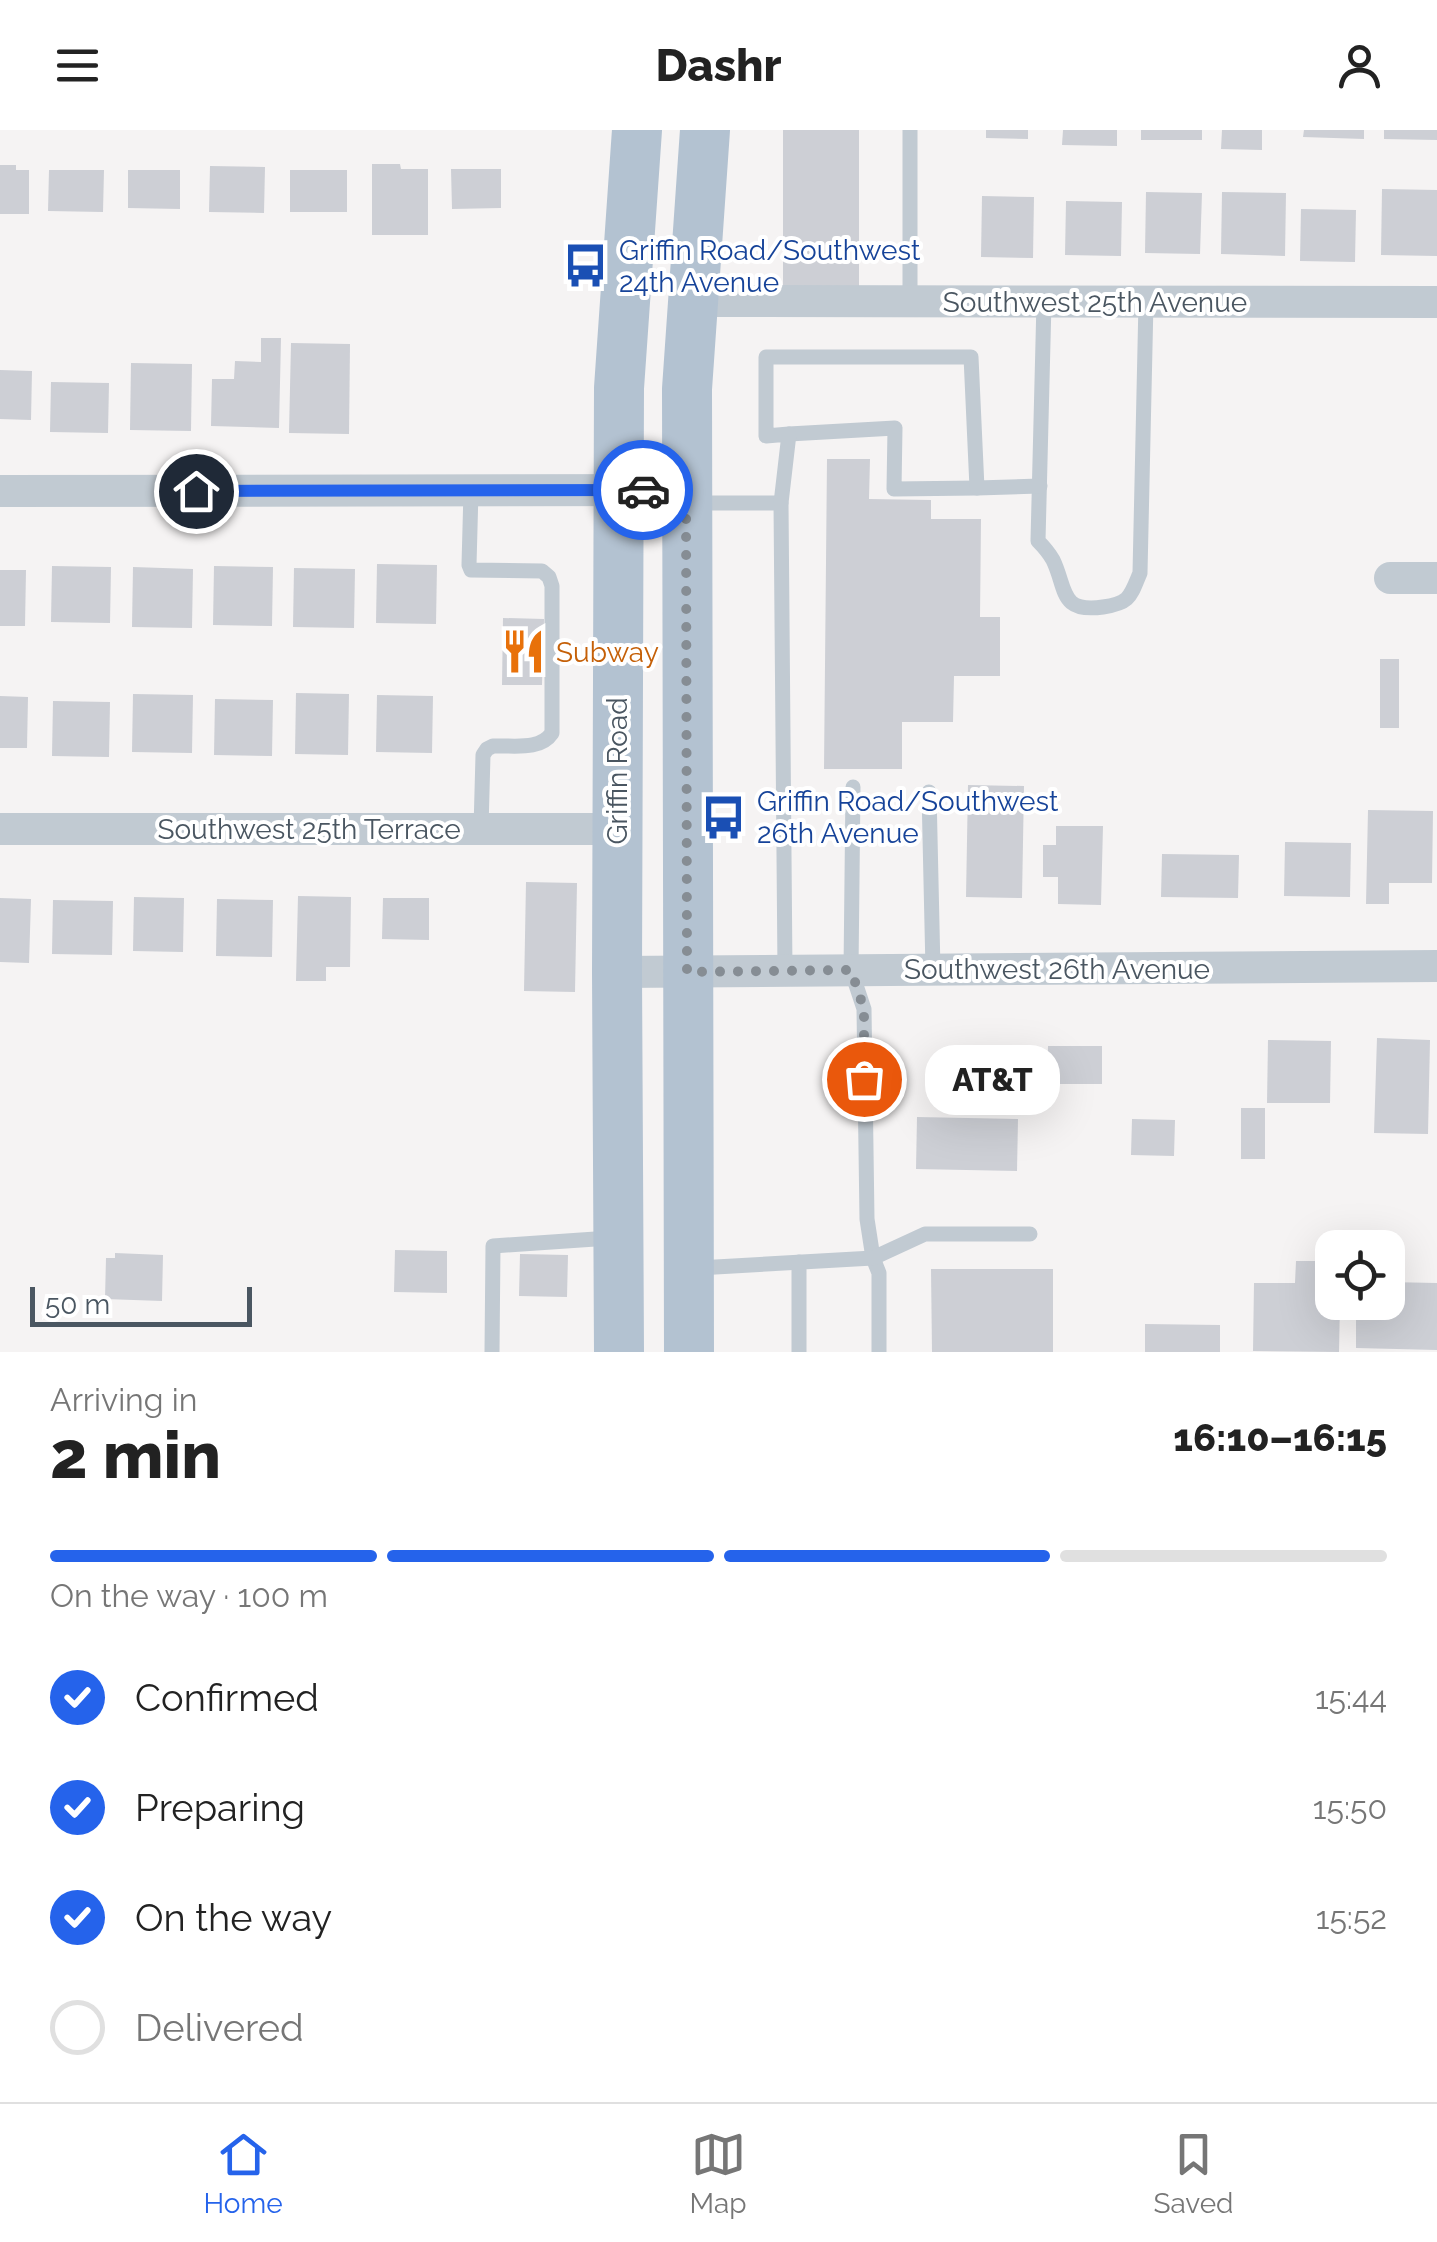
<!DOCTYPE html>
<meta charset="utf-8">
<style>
:root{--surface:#fff;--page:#f2f2f2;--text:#222;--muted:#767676;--line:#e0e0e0;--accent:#2563eb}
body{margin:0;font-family:Raleway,sans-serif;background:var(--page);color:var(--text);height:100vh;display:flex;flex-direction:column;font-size:38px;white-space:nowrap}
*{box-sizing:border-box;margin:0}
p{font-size:32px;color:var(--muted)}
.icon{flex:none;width:55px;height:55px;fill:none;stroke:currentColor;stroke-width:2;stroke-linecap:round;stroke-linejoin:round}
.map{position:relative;height:1222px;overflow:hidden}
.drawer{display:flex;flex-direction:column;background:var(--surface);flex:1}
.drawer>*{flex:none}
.controls{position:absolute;left:1315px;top:1100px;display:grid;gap:20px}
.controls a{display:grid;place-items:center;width:90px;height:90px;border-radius:20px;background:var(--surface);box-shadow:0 10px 40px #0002;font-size:50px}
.scale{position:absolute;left:30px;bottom:25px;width:222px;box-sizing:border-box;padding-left:10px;border:5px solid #4a5661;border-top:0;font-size:28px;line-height:35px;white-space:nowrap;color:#4a5661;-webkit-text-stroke:8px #fff;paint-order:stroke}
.pin{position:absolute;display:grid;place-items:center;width:85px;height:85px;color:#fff;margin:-42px;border:5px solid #fff;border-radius:50%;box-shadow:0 2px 10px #0007}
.courier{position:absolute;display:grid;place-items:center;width:100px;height:100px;margin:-50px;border:8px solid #2563eb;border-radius:50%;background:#fff;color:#222;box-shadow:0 2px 12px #0007}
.bubble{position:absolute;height:70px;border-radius:30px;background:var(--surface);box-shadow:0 10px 40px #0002;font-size:32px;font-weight:800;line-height:70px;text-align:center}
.summary em{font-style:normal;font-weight:800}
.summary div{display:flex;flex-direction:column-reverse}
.summary{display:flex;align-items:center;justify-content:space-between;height:170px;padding:0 50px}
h1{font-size:65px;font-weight:800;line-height:75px}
.bar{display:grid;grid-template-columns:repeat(4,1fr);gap:15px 10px;align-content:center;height:120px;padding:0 50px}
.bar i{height:12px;border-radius:8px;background:var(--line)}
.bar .selected{background:var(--accent)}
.bar p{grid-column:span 4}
ol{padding:0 50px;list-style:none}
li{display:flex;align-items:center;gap:30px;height:110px}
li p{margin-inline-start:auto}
li .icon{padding:10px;border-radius:50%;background:var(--accent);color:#fff;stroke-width:4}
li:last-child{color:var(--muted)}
li i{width:55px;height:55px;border:5px solid var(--line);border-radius:50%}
header{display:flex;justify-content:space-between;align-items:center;height:130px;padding:0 50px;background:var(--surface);font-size:45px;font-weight:800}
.tab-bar{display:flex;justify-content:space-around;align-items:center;height:140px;border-top:2px solid var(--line);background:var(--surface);font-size:28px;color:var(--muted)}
.tab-bar a{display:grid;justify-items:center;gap:5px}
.tab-bar .selected{color:var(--accent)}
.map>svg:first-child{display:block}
.building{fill:#cdcfd5}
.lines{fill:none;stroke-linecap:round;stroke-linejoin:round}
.service{stroke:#c1cad2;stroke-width:15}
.minor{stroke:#c1cad2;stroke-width:32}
.primary{stroke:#b3c2d1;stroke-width:50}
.done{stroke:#868d94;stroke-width:10;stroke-dasharray:0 18}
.route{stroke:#2563eb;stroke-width:12}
.labels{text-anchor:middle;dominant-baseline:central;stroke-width:8;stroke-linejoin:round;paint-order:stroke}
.transit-label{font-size:28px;fill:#164399;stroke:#fff;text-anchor:start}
.street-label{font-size:28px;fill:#4a5661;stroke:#fff}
.food-label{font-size:28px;fill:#c56008;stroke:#fff;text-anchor:start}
</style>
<header><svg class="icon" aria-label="menu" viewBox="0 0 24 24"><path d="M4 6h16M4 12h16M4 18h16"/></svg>Dashr<svg class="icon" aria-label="person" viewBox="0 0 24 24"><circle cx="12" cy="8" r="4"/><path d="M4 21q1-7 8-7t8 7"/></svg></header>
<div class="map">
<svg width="1437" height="1222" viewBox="0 0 1437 1222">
<rect width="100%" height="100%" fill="#f5f3f3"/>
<g class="building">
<rect x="783" y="0" width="76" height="157"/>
<path d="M 986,0 L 1028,0 L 1028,9 L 986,8 Z"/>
<path d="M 1063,0 L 1117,0 L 1117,16 L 1062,15 Z"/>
<rect x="1141" y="0" width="61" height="10"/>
<path d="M 1222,0 L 1262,0 L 1262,20 L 1221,19 Z"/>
<path d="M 1304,0 L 1364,0 L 1364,9 L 1303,7 Z"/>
<path d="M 1384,0 L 1437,0 L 1437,10 L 1384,9 Z"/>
<path d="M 372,34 L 400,34 L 401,39 L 428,39 L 428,105 L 372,105 Z"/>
<path d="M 0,35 L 16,35 L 16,40 L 29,40 L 29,84 L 0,84 Z"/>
<path d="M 210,36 L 265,37 L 264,83 L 209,82 Z"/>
<path d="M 451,39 L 501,39 L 501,78 L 452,79 Z"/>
<path d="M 49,40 L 104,40 L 103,82 L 48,81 Z"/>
<path d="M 128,40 L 180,40 L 180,79 L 128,78 Z"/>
<rect x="290" y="40" width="57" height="42"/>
<path d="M 1382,59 L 1437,60 L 1437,126 L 1381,125 Z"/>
<path d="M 1146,62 L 1202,63 L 1200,124 L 1145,123 Z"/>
<path d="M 1222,62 L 1286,63 L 1285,126 L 1221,124 Z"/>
<path d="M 982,66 L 1034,67 L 1033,128 L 981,127 Z"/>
<path d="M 1066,71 L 1122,72 L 1121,126 L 1065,125 Z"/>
<path d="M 1301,79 L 1356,80 L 1355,132 L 1300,131 Z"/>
<path d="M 261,208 L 281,208 L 279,298 L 211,296 L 212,249 L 234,249 L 235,231 L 261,232 Z"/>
<path d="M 291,213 L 350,214 L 349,304 L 289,303 Z"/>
<path d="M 131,233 L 192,234 L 191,301 L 130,300 Z"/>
<path d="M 0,240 L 32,241 L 31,290 L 0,289 Z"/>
<path d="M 51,252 L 109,253 L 108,303 L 50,302 Z"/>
<path d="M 827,329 L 870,329 L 869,369 L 931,370 L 931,389 L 981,389 L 980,487 L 1000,487 L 1000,546 L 954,546 L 953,592 L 902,592 L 902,639 L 824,639 Z"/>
<path d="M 377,434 L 437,435 L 436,494 L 376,493 Z"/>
<path d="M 52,436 L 111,437 L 110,493 L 51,492 Z"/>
<path d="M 214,436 L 273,437 L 272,496 L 213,495 Z"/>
<path d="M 133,437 L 193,439 L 192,498 L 132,497 Z"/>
<path d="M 294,438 L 355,439 L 354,498 L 293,497 Z"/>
<path d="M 0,440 L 26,440 L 25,496 L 0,496 Z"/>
<path d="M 503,488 L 544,489 L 542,555 L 502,555 Z"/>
<rect x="1380" y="529" width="19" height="69"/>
<path d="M 296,563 L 349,564 L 348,625 L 295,624 Z"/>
<path d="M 133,564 L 193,565 L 192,623 L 132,622 Z"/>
<path d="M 377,565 L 433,566 L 432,623 L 376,622 Z"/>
<path d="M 0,566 L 28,567 L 27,618 L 0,618 Z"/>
<path d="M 215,569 L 273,570 L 272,626 L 214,625 Z"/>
<path d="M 53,571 L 110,572 L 109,627 L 52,626 Z"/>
<path d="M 968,655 L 1024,656 L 1022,768 L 966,767 Z"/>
<path d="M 1368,680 L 1433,681 L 1432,753 L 1389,753 L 1389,774 L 1366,774 Z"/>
<path d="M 1056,696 L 1103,696 L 1101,775 L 1058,774 L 1058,747 L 1043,747 L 1043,715 L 1056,715 Z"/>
<path d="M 1285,712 L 1351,713 L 1350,767 L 1284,766 Z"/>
<path d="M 1162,724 L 1239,725 L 1238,768 L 1161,767 Z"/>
<path d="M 526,752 L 577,753 L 575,862 L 524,861 Z"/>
<path d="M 298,766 L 351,767 L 350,837 L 326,837 L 326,851 L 296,851 Z"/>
<path d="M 134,767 L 184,768 L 183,822 L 133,821 Z"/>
<path d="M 0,768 L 31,769 L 29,833 L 0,832 Z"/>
<path d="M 383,768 L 429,768 L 429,810 L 382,809 Z"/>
<path d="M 217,769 L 273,770 L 272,827 L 216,826 Z"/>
<path d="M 53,770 L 113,771 L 112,825 L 52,824 Z"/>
<path d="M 1377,908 L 1430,910 L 1428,1004 L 1374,1003 Z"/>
<path d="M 1268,910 L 1331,911 L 1330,973 L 1267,973 Z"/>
<path d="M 1048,916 L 1102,916 L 1102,954 L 1047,954 Z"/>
<rect x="1241" y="978" width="24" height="51"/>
<path d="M 917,987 L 1018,989 L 1017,1041 L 916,1039 Z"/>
<path d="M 1132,989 L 1175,990 L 1174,1026 L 1131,1025 Z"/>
<path d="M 395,1120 L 447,1121 L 447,1163 L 394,1162 Z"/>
<path d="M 115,1123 L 163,1125 L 162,1171 L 105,1169 L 106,1128 L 115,1128 Z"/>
<path d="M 520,1124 L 568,1125 L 567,1167 L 519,1166 Z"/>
<path d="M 1296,1131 L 1332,1131 L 1332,1172 L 1340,1172 L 1339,1222 L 1253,1221 L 1254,1153 L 1295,1153 Z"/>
<path d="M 931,1139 L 1053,1139 L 1053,1222 L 932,1222 Z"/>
<path d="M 1388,1152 L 1437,1153 L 1437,1220 L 1356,1218 L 1356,1172 L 1388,1172 Z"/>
<path d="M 1145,1194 L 1220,1195 L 1220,1222 L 1145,1222 Z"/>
</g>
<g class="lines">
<g class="service">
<path d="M 910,172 L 910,0"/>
<path d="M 1044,172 L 1038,411 C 1043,416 1049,423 1053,430 C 1067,459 1059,483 1103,477 C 1130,473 1130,467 1140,443 L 1146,172"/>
<path d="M 789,304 L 895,298 L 894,359 L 977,358"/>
<path d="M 471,361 L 469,435 L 471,440 L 542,441 L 549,447 L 552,456 L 552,603 C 540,621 513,615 493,616 L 487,619 L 483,625 L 481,699"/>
<path d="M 695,373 L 781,373 L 785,841"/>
<path d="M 781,373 L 789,304 L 766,306 L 766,227 L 971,227 L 977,358 L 1040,356"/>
<path d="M 853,657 L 851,840 L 864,879 L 867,1089 L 873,1128 L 879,1143 L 879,1222"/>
<path d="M 929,662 L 933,840"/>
<path d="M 698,1138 L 873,1128 L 925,1104 L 1030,1104"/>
<path d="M 492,1222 L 493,1116 L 610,1108"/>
<path d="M 799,1222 L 799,1132"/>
</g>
<g class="minor">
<path d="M 693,171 L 1437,172"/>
<path d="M 0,361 L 686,360"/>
<path d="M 1390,448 L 1437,448"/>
<path d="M 0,699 L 617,699"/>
<path d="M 617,842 L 1437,836"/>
</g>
<g class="primary">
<path d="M 619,1222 L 617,842 L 619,258 L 637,0"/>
<path d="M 689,1222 L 687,259 L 705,0"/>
</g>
</g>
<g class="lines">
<path class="done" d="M 643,360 L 686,360 L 687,842 L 851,840 L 864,879 L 864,949"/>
<path class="route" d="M 196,361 L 643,360"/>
</g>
<defs>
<symbol id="bus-bare" viewBox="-9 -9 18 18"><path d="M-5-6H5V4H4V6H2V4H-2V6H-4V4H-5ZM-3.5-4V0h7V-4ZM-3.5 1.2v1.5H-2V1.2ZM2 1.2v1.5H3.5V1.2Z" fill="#1a4fb4" stroke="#fff" stroke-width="2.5" paint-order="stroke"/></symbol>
<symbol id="restaurant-bare" viewBox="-9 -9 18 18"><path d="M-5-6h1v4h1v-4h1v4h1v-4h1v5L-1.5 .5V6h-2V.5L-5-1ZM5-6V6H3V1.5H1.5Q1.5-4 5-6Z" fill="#e8710a" stroke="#fff" stroke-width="2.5" paint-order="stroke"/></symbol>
</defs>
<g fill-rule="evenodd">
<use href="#bus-bare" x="554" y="104" width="63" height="63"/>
<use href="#restaurant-bare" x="492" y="490" width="63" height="63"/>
<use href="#bus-bare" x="692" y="656" width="63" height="63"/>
</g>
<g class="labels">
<g class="transit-label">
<text x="619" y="120">Griffin Road/Southwest<tspan x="619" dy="32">24th Avenue</tspan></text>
<text x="757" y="671">Griffin Road/Southwest<tspan x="757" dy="32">26th Avenue</tspan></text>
</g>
<g class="street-label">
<text x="1095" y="172">Southwest 25th Avenue</text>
<text transform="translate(617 641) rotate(-90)">Griffin Road</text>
<text x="309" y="699">Southwest 25th Terrace</text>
<text x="1057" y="839">Southwest 26th Avenue</text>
</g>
<g class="food-label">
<text x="556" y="522">Subway</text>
</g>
</g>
</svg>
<div class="controls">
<a><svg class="icon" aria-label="locate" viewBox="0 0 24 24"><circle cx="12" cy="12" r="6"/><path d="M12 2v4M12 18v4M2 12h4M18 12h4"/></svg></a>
</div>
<div class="scale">50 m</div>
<div class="pin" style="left:864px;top:949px;background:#ea580c"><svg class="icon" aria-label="bag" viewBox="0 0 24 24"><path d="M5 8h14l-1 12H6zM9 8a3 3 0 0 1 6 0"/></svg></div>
<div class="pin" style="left:196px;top:361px;background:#1f2937"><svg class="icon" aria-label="home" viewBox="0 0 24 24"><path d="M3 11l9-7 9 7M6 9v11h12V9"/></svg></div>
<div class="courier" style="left:643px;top:360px"><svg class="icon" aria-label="car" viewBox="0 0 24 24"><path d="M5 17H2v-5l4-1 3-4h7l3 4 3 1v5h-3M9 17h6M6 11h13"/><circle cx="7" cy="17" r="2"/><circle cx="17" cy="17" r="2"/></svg></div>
<div class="bubble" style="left:925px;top:915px;width:135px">AT&amp;T</div>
</div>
<section class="drawer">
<div class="summary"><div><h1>2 min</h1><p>Arriving in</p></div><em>16:10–16:15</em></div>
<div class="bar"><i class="selected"></i><i class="selected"></i><i class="selected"></i><i></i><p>On the way · 100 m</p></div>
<ol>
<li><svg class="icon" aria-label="check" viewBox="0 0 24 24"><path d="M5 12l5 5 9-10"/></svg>Confirmed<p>15:44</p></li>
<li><svg class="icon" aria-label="check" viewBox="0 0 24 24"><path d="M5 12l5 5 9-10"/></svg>Preparing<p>15:50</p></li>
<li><svg class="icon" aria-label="check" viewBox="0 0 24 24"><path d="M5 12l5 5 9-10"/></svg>On the way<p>15:52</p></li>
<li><i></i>Delivered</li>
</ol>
</section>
<nav class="tab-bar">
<a class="selected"><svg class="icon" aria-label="home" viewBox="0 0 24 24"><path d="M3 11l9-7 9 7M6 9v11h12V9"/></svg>Home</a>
<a><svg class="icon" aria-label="map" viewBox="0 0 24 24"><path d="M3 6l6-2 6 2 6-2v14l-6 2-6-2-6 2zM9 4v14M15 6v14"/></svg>Map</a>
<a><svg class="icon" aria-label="saved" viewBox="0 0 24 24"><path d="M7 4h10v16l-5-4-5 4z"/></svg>Saved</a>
</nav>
